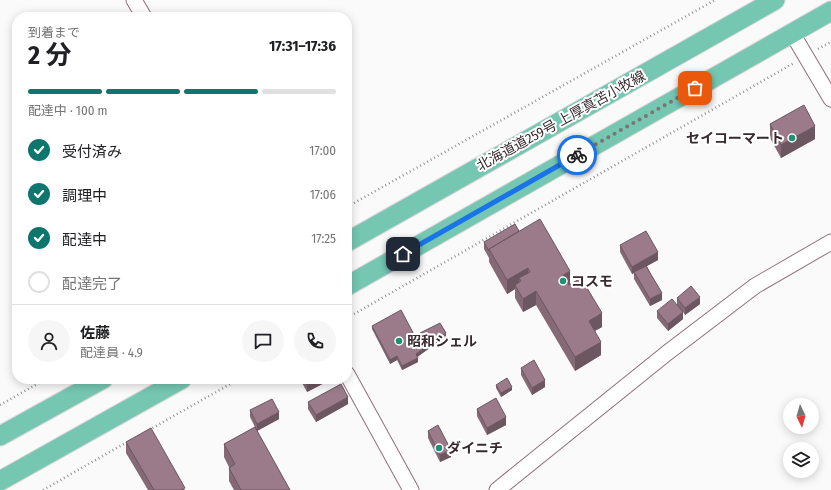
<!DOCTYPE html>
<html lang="ja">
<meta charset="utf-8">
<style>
:root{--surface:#fff;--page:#f6f6f6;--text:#202124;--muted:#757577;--line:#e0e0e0;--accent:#0f766e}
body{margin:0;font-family:"Fira Sans Condensed","Noto Sans JP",sans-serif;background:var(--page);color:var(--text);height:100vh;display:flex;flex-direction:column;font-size:15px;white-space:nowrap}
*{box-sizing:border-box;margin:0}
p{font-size:13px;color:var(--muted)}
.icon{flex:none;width:22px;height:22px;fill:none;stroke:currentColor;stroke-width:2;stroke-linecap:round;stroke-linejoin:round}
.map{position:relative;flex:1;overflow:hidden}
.panel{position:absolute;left:12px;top:12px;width:340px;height:372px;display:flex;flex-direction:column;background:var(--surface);border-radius:16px;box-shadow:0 2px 10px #0003}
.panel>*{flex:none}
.needle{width:26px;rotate:175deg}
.fabs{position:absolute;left:783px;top:398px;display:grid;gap:8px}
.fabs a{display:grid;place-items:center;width:36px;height:36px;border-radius:50%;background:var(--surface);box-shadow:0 2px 10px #0003;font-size:20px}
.pin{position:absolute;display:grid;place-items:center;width:34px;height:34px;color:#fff;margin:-17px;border-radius:8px;box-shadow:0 2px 6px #0006}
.courier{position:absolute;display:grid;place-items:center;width:40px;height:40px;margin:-20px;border:3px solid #1a73e8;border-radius:50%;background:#fff;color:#222;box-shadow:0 1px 5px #0007}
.head em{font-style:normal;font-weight:700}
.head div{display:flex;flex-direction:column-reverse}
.head{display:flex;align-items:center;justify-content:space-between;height:68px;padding:0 16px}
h1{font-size:26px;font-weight:700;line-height:30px}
.bar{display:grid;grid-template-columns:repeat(4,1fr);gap:6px 4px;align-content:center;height:48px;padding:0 16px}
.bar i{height:5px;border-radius:3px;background:var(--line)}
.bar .on{background:var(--accent)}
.bar p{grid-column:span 4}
.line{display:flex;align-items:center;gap:10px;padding:0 16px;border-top:1px solid var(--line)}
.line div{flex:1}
.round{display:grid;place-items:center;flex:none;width:42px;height:42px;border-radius:21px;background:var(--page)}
ol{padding:0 16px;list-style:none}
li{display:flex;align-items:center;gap:12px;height:44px}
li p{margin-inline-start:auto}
li .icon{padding:4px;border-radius:50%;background:var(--accent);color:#fff;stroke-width:4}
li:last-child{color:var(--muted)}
li i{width:22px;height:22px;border:2px solid var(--line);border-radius:50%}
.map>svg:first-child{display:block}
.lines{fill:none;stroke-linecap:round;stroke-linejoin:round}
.minor-casing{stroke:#8f707d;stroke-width:17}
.major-casing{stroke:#d7d5d6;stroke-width:21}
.path{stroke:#979092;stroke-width:2.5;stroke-dasharray:1 3;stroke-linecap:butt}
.minor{stroke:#fff;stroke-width:15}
.major{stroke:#75c7b2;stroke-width:19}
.wall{fill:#856a76}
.shaded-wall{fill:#6c5660}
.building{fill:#9b7b89;stroke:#6c5660}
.done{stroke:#7c7377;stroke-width:4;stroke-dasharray:0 7.2}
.route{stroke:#1a73e8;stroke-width:5}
.poi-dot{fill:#1f9173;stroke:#fff;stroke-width:1.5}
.labels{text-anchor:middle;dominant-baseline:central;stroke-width:4;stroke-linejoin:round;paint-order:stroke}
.street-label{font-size:14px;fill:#382b30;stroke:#fff}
.poi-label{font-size:14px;font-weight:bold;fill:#382b30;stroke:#fff;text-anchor:start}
</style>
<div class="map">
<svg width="831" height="490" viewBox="0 0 831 490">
<rect width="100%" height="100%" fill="#fafafa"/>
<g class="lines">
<defs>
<g id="minor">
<path d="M 134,0 L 144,17"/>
<path d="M 792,33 L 831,99"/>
<path d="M 347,374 L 411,490"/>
<path d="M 497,490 L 667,353 L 755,286 L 831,242"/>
</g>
<g id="major">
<path d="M 347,242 L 775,0"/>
<path d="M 347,286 L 831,11"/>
<path d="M 0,436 L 103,379"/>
<path d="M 0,481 L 182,379"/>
</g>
</defs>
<use href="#minor" class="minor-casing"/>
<use href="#major" class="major-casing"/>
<g class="path">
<path d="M 818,49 L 831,42"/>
<path d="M 347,207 L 715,0"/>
<path d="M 347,318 L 794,63"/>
<path d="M 0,405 L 46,379"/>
<path d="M 149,430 L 239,379"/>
<path d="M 43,490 L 129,441"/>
</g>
<use href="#minor" class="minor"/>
<use href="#major" class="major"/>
</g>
<g class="wall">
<path d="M 770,124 L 815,139 L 781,158 L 770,138 Z"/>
<path d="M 519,231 L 570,284 L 569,285 L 602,327 L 595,331 L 601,355 L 575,371 L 536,305 L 523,312 L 515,298 L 515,289 L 507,294 L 489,262 L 489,258 L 484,249 L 484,242 Z"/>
<path d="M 620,245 L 658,260 L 647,266 L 662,300 L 650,306 L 634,279 L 634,273 L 632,274 L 620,252 Z"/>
<path d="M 677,298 L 700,304 L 685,315 L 683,312 L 683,319 L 668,331 L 657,318 L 657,311 L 677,304 Z"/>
<path d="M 372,326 L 418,342 L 422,341 L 420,337 L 420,333 L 446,336 L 417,357 L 418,362 L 402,370 L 397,360 L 390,364 L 372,329 Z"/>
<path d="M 521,368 L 545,387 L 532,395 L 521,375 Z"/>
<path d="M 301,379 L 332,379 L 307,392 L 301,381 Z"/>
<path d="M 496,385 L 512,390 L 501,397 L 496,388 Z"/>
<path d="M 308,402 L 348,404 L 316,422 L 308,409 Z"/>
<path d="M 477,409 L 506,425 L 487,435 L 477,416 Z"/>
<path d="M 250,410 L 279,419 L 257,431 L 290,490 L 234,490 L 229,481 L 229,467 L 224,457 L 224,444 L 255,427 L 250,417 Z"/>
<path d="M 428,431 L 451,457 L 440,462 L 428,438 Z"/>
<path d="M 126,442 L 185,490 L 148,490 L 126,453 Z"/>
</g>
<g class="shaded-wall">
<path d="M 815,126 L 815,139 L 781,158 L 781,145 Z"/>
<path d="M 658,252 L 658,260 L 632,274 L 632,267 Z"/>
<path d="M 528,268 L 528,281 L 521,281 L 519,278 L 519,287 L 515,285 L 515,289 L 507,294 L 507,280 Z"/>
<path d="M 570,271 L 570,284 L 563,288 L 563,275 Z"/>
<path d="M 536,291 L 536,305 L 523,312 L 523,299 Z"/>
<path d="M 662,293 L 662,300 L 650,306 L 650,299 Z"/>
<path d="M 700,297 L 700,304 L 685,315 L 685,308 Z"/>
<path d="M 683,312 L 683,319 L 668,331 L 668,324 Z"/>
<path d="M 602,313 L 602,327 L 589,334 L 589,321 Z"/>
<path d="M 446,333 L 446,336 L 416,358 L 416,354 Z"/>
<path d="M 601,342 L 601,355 L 575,371 L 575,357 Z"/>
<path d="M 397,356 L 397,360 L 390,364 L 390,360 Z"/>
<path d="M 418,358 L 418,362 L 402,370 L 402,366 Z"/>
<path d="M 319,379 L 332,379 L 307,392 L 307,385 Z"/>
<path d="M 545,380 L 545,387 L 532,395 L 532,388 Z"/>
<path d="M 512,387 L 512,390 L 501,397 L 501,393 Z"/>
<path d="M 348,397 L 348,404 L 316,422 L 316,415 Z"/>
<path d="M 279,412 L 279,419 L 257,431 L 257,424 Z"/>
<path d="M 506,417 L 506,425 L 487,435 L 487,428 Z"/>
<path d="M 451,450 L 451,457 L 440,462 L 440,455 Z"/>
</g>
<g class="building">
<path d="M 804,105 L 815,126 L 781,145 L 770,124 Z"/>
<path d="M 540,219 L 570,271 L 563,275 L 569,285 L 581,278 L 602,313 L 589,321 L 601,342 L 575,357 L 536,291 L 523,299 L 515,285 L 521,281 L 519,278 L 530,272 L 528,268 L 507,280 L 489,249 Z"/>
<path d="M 515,224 L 519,231 L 489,249 L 489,251 L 484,242 Z"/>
<path d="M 646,231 L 658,252 L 632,267 L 620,245 Z"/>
<path d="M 646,266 L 662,293 L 650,299 L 634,272 Z"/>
<path d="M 691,286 L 700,297 L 685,308 L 677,298 Z"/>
<path d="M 672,299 L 683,312 L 668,324 L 657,311 Z"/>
<path d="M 401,310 L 418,342 L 423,340 L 420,333 L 440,323 L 446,333 L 416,354 L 418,358 L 402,366 L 397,356 L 390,360 L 372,326 Z"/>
<path d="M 534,360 L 545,380 L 532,388 L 521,368 Z"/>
<path d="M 507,378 L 512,387 L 501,393 L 496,385 Z"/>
<path d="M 304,379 L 319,379 L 307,385 Z"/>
<path d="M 341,384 L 348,397 L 316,415 L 308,402 Z"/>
<path d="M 496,398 L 506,417 L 487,428 L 477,409 Z"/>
<path d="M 272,399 L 279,412 L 257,424 L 250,410 Z"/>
<path d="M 438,425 L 451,450 L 440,455 L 428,431 Z"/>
<path d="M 255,427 L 290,490 L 241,490 L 229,468 L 235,464 L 224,444 Z"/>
<path d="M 151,428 L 185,488 L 181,490 L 154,490 L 126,442 Z"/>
</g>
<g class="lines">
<path class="done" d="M 577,155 L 695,88"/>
<path class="route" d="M 403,254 L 577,155"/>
</g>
<g class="poi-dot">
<circle cx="792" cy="138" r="4"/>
<circle cx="563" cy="281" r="4"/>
<circle cx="399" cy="341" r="4"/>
<circle cx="439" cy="448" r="4"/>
</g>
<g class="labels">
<g class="street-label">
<text transform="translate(561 121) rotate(-29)">北海道道259号 上厚真苫小牧線</text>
</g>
<g class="poi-label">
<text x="784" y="138" text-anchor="end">セイコーマート</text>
<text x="571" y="281">コスモ</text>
<text x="407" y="341">昭和シェル</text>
<text x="447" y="448">ダイニチ</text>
</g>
</g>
</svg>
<div class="fabs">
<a><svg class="needle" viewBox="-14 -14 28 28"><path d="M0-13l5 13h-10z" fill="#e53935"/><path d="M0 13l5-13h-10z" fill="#757577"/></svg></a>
<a><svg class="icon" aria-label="layers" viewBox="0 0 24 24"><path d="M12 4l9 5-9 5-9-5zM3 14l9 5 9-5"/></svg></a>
</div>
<div class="pin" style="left:695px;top:88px;background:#ea580c"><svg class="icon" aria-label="bag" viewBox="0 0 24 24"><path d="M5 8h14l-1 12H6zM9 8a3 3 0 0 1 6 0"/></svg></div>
<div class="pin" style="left:403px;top:254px;background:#1f2937"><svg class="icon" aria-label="home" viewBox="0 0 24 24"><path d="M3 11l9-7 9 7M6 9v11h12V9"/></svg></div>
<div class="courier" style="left:577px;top:155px"><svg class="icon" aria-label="bike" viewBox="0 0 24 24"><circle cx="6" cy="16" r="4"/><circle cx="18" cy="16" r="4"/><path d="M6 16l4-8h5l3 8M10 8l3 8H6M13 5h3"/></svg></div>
<section class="panel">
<div class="head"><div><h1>2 分</h1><p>到着まで</p></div><em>17:31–17:36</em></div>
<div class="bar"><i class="on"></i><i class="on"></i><i class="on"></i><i></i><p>配達中 · 100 m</p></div>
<ol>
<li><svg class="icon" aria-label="check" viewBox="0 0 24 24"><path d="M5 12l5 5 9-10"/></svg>受付済み<p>17:00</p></li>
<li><svg class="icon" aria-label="check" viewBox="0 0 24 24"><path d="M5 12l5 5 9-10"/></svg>調理中<p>17:06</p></li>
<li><svg class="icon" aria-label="check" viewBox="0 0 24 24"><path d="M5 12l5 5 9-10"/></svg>配達中<p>17:25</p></li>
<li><i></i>配達完了</li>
</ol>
<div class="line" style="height:72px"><a class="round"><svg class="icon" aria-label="person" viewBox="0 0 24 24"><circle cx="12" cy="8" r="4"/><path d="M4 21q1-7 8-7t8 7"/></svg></a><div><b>佐藤</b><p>配達員 · 4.9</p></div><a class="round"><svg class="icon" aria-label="chat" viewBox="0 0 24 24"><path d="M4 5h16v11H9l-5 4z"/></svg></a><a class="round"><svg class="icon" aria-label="phone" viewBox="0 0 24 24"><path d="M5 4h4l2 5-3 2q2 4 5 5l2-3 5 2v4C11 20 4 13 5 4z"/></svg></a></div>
</section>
</div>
